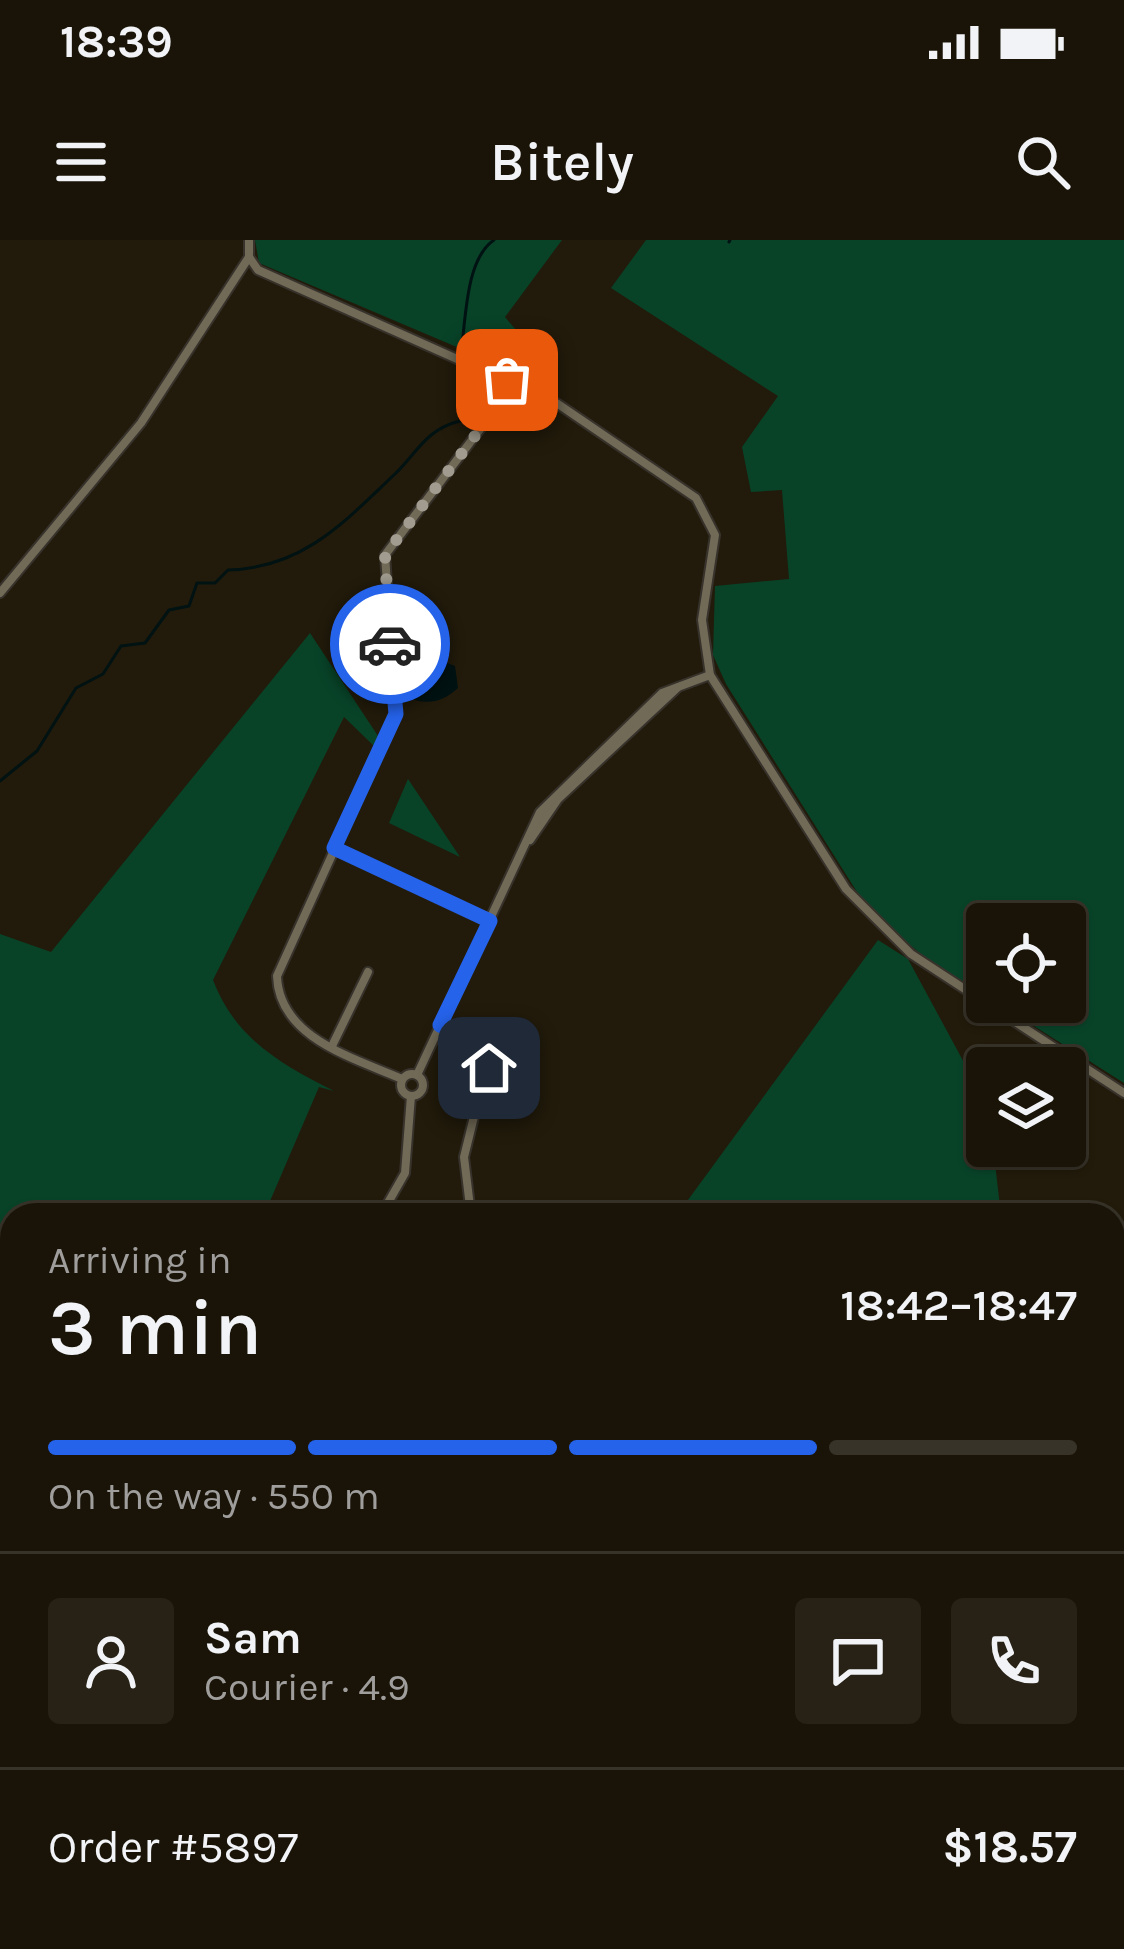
<!DOCTYPE html>
<meta charset="utf-8">
<style>
:root{--surface:#1a1408;--page:#272116;--text:#f1f3f6;--muted:#9f9e9c;--line:#383329;--accent:#2563eb}
body{margin:0;font-family:Karla,sans-serif;background:var(--page);color:var(--text);height:100vh;display:flex;flex-direction:column;font-size:45px;white-space:nowrap}
*{box-sizing:border-box;margin:0}
p{font-size:39px;color:var(--muted)}
.icon{flex:none;width:66px;height:66px;fill:none;stroke:currentColor;stroke-width:2;stroke-linecap:round;stroke-linejoin:round}
.map{position:relative;flex:1;overflow:hidden}
.details{position:absolute;left:0px;top:963px;width:1125px;height:747px;display:flex;flex-direction:column;background:var(--surface);border-radius:36px 36px 0 0;box-shadow:0 3px 9px #0004,0 0 0 3px var(--line)}
.details>*{flex:none}
.buttons{position:absolute;left:966px;top:663px;display:grid;gap:24px}
.buttons a{display:grid;place-items:center;width:120px;height:120px;border-radius:12px;background:var(--surface);box-shadow:0 3px 9px #0004,0 0 0 3px var(--line);font-size:60px}
.pin{position:absolute;display:grid;place-items:center;width:102px;height:102px;color:#fff;margin:-51px;border-radius:24px;box-shadow:0 6px 18px #0006}
.courier{position:absolute;display:grid;place-items:center;width:120px;height:120px;margin:-60px;border:9px solid #2563eb;border-radius:50%;background:#fff;color:#222;box-shadow:0 3px 15px #0007}
.head em{font-style:normal;font-weight:600}
.head div{display:flex;flex-direction:column-reverse}
.head{display:flex;align-items:center;justify-content:space-between;height:204px;padding:0 48px}
h1{font-size:78px;font-weight:600;line-height:90px}
.bar{display:grid;grid-template-columns:repeat(4,1fr);gap:18px 12px;align-content:center;height:144px;padding:0 48px}
.bar i{height:15px;border-radius:9px;background:var(--line)}
.bar .current{background:var(--accent)}
.bar p{grid-column:span 4}
.line{display:flex;align-items:center;gap:30px;padding:0 48px;border-top:3px solid var(--line)}
.line div{flex:1}
.round{display:grid;place-items:center;flex:none;width:126px;height:126px;border-radius:12px;background:var(--page)}
.status{display:flex;justify-content:space-between;align-items:center;height:84px;padding:0 60px;background:var(--surface);direction:ltr}
.status svg{height:33px;fill:currentColor}
header{display:flex;justify-content:space-between;align-items:center;height:156px;padding:0 48px;background:var(--surface);font-size:54px;font-weight:600}
.map>svg:first-child{display:block}
.green{fill:#084328}
.water{fill:#001212}
.lines{fill:none;stroke-linecap:round;stroke-linejoin:round}
.stream{stroke:#001212;stroke-width:3}
.minor-casing{stroke:#37322b;stroke-width:12}
.minor{stroke:#716a57;stroke-width:8}
.done{stroke:#a19c8f;stroke-width:12;stroke-dasharray:0 21.6}
.route{stroke:#2563eb;stroke-width:15}
</style>
<div class="status"><b>18:39</b><svg viewBox="0 0 49 12"><path d="M0 12V9h3v3zM5 12V6h3v6zM10 12V3h3v9zM15 12V0h3v12zM26 1h20v11H26zM47 4h2v5h-2z"/></svg></div>
<header><svg class="icon" aria-label="menu" viewBox="0 0 24 24"><path d="M4 6h16M4 12h16M4 18h16"/></svg>Bitely<svg class="icon" aria-label="search" viewBox="0 0 24 24"><circle cx="10" cy="10" r="6"/><path d="M15 15l6 6"/></svg></header>
<div class="map">
<svg width="1124" height="1709" viewBox="0 0 1124 1709">
<rect width="100%" height="100%" fill="#221b0b"/>
<g class="green">
<path d="M 255,0 L 562,0 L 505,77 L 516,90 L 492,122 L 259,23 Z"/>
<path d="M 646,0 L 1124,0 L 1124,843 L 996,762 L 1065,762 L 1065,684 L 987,684 L 987,757 L 927,719 L 869,671 L 726,444 L 713,415 L 715,346 L 789,339 L 782,250 L 751,252 L 742,207 L 778,156 L 611,48 Z"/>
<path d="M 310,393 L 378,496 L 374,506 L 344,477 L 213,740 C 235,798 280,824 334,851 L 319,847 L 264,975 L 12,975 L 12,1380 L 0,1379 L 0,694 L 51,712 Z"/>
<path d="M 408,539 L 460,617 L 389,583 Z"/>
<path d="M 878,700 L 908,719 L 987,865 L 987,906 L 993,906 L 1001,975 L 677,975 Z"/>
<path d="M 1113,1113 L 1124,1117 L 1124,1709 L 1086,1698 L 1113,1698 Z"/>
</g>
<path class="water" d="M 429,416 L 455,426 L 458,448 C 444,461 428,466 410,458 L 414,421 Z"/>
<g class="lines">
<g class="stream">
<path d="M 729,2 L 730,0"/>
<path d="M 462,105 C 466,73 467,18 494,0"/>
<path d="M 0,541 L 37,511 L 76,448 L 103,434 L 121,406 L 145,403 L 169,370 L 189,366 L 197,343 L 215,343 L 228,330 C 304,328 345,281 396,233 C 418,211 427,189 460,181 L 460,136"/>
<path d="M 187,1698 L 187,1709"/>
<path d="M 3,1709 L 12,1680"/>
</g>
<defs>
<g id="minor">
<path d="M 249,0 L 249,17 L 258,30 L 558,164 L 696,258 L 715,295 L 702,380 L 710,435 L 846,649 L 911,714 L 1124,853"/>
<path d="M 0,353 L 141,183 L 249,17"/>
<path d="M 530,600 L 558,559 L 677,448"/>
<path d="M 334,608 L 490,681"/>
<path d="M 440,785 L 480,805 L 488,820 L 464,917 L 471,975"/>
<path d="M 332,806 L 368,732"/>
<circle cx="412" cy="845" r="11"/>
<path d="M 417,835 L 540,572 L 662,453 L 710,435"/>
<path d="M 402,839 C 354,818 279,798 277,736 L 396,474 L 385,315 L 484,184 L 507,139"/>
<path d="M 381,975 L 405,933 L 411,856"/>
<path d="M 0,1407 L 12,1435"/>
<path d="M 301,1698 L 303,1709"/>
<path d="M 905,1698 L 927,1709"/>
</g>
</defs>
<use href="#minor" class="minor-casing"/>
<use href="#minor" class="minor"/>
</g>
<g class="lines">
<path class="done" d="M 390,404 L 385,315 L 484,184 L 507,140"/>
<path class="route" d="M 390,404 L 396,474 L 334,608 L 490,681 L 440,785 L 480,805 L 489,828"/>
</g>
</svg>
<div class="buttons">
<a><svg class="icon" aria-label="locate" viewBox="0 0 24 24"><circle cx="12" cy="12" r="6"/><path d="M12 2v4M12 18v4M2 12h4M18 12h4"/></svg></a>
<a><svg class="icon" aria-label="layers" viewBox="0 0 24 24"><path d="M12 4l9 5-9 5-9-5zM3 14l9 5 9-5"/></svg></a>
</div>
<div class="pin" style="left:507px;top:140px;background:#ea580c"><svg class="icon" aria-label="bag" viewBox="0 0 24 24"><path d="M5 8h14l-1 12H6zM9 8a3 3 0 0 1 6 0"/></svg></div>
<div class="pin" style="left:489px;top:828px;background:#1f2937"><svg class="icon" aria-label="home" viewBox="0 0 24 24"><path d="M3 11l9-7 9 7M6 9v11h12V9"/></svg></div>
<div class="courier" style="left:390px;top:404px"><svg class="icon" aria-label="car" viewBox="0 0 24 24"><path d="M5 17H2v-5l4-1 3-4h7l3 4 3 1v5h-3M9 17h6M6 11h13"/><circle cx="7" cy="17" r="2"/><circle cx="17" cy="17" r="2"/></svg></div>
<section class="details">
<div class="head"><div><h1>3 min</h1><p>Arriving in</p></div><em>18:42–18:47</em></div>
<div class="bar"><i class="current"></i><i class="current"></i><i class="current"></i><i></i><p>On the way · 550 m</p></div>
<div class="line" style="height:216px"><a class="round"><svg class="icon" aria-label="person" viewBox="0 0 24 24"><circle cx="12" cy="8" r="4"/><path d="M4 21q1-7 8-7t8 7"/></svg></a><div><b>Sam</b><p>Courier · 4.9</p></div><a class="round"><svg class="icon" aria-label="chat" viewBox="0 0 24 24"><path d="M4 5h16v11H9l-5 4z"/></svg></a><a class="round"><svg class="icon" aria-label="phone" viewBox="0 0 24 24"><path d="M5 4h4l2 5-3 2q2 4 5 5l2-3 5 2v4C11 20 4 13 5 4z"/></svg></a></div>
<div class="line" style="height:156px"><div>Order #5897</div><b>$18.57</b></div>
</section>
</div>
